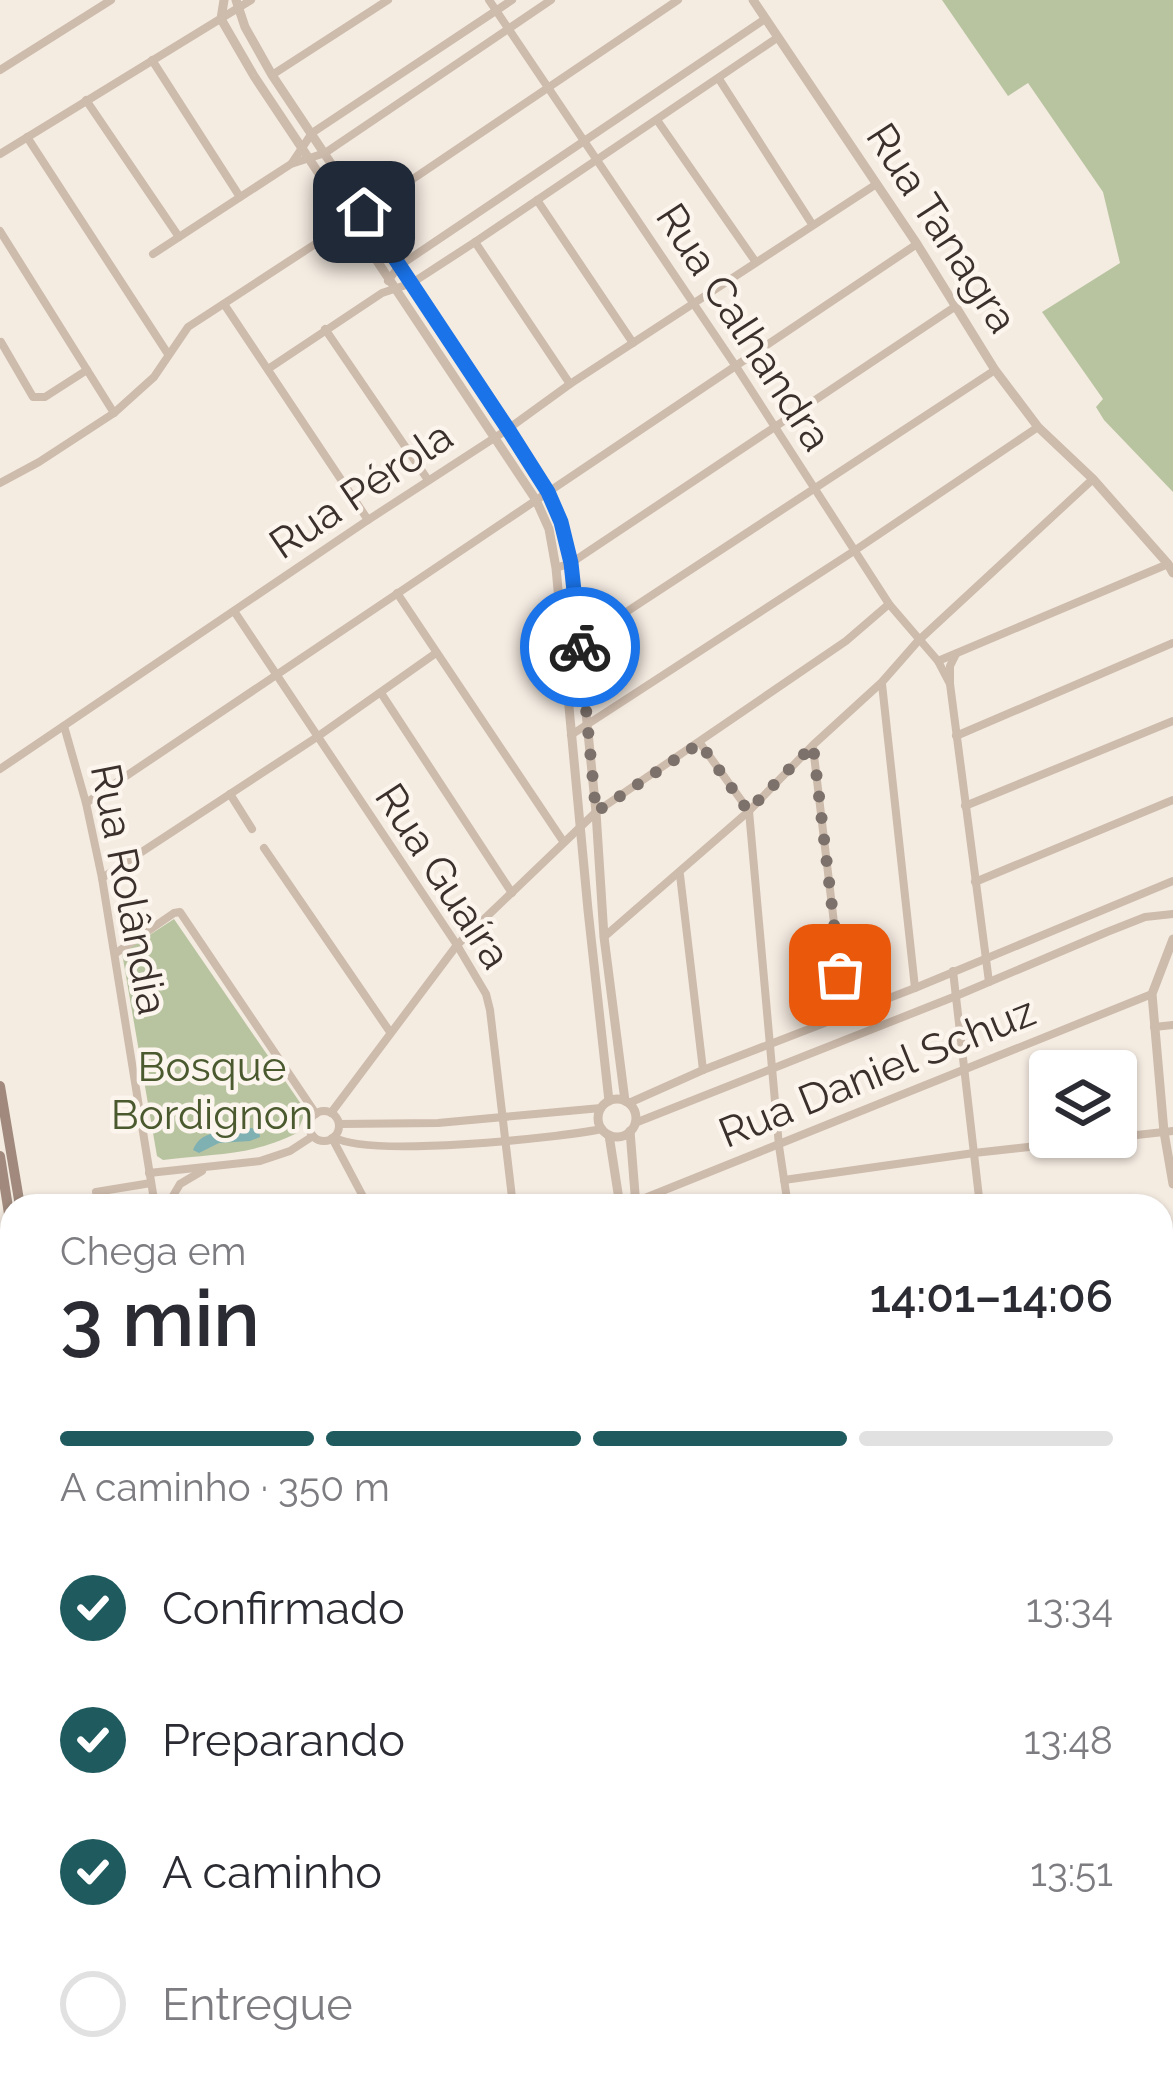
<!DOCTYPE html>
<html lang="pt">
<meta charset="utf-8">
<style>
:root{--surface:#fff;--page:#f2f2f3;--text:#2b2b33;--muted:#7c7c81;--line:#e1e1e2;--accent:#1f5a5e}
body{margin:0;font-family:Raleway,sans-serif;background:var(--page);color:var(--text);height:100vh;display:flex;flex-direction:column;font-size:45px;white-space:nowrap}
*{box-sizing:border-box;margin:0}
p{font-size:39px;color:var(--muted)}
.icon{flex:none;width:66px;height:66px;fill:none;stroke:currentColor;stroke-width:2;stroke-linecap:round;stroke-linejoin:round}
.map{position:relative;flex:1;overflow:hidden}
.details{position:absolute;left:0px;top:1194px;width:1173px;height:903px;display:flex;flex-direction:column;background:var(--surface);border-radius:36px 36px 0 0;box-shadow:0 3px 9px #0004}
.details>*{flex:none}
.controls{position:absolute;left:1029px;top:1050px;display:grid;gap:24px}
.controls a{display:grid;place-items:center;width:108px;height:108px;border-radius:12px;background:var(--surface);box-shadow:0 3px 9px #0004;font-size:60px}
.pin{position:absolute;display:grid;place-items:center;width:102px;height:102px;color:#fff;margin:-51px;border-radius:24px;box-shadow:0 6px 18px #0006}
.courier{position:absolute;display:grid;place-items:center;width:120px;height:120px;margin:-60px;border:9px solid #1a73e8;border-radius:50%;background:#fff;color:#222;box-shadow:0 3px 15px #0007}
.overview em{font-style:normal;font-weight:600}
.overview div{display:flex;flex-direction:column-reverse}
.overview{display:flex;align-items:center;justify-content:space-between;height:204px;padding:0 60px}
h1{font-size:78px;font-weight:600;line-height:90px}
.bar{display:grid;grid-template-columns:repeat(4,1fr);gap:18px 12px;align-content:center;height:144px;padding:0 60px}
.bar i{height:15px;border-radius:9px;background:var(--line)}
.bar .selected{background:var(--accent)}
.bar p{grid-column:span 4}
ol{padding:0 60px;list-style:none}
li{display:flex;align-items:center;gap:36px;height:132px}
li p{margin-inline-start:auto}
li .icon{padding:12px;border-radius:50%;background:var(--accent);color:#fff;stroke-width:4}
li:last-child{color:var(--muted)}
li i{width:66px;height:66px;border:6px solid var(--line);border-radius:50%}
.map>svg:first-child{display:block}
.green{fill:#b8c4a0}
.water{fill:#7fb0b2}
.lines{fill:none;stroke-linecap:round;stroke-linejoin:round}
.minor{stroke:#cdbbac;stroke-width:8}
.tertiary{stroke:#cdbbac;stroke-width:9}
.secondary{stroke:#a18a7d;stroke-width:10}
.done{stroke:#7c716b;stroke-width:12;stroke-dasharray:0 21.6}
.route{stroke:#1a73e8;stroke-width:15}
.labels{text-anchor:middle;dominant-baseline:central;stroke-width:9;stroke-linejoin:round;paint-order:stroke}
.street-label{font-size:42px;fill:#3b302b;stroke:#fbf5ee}
.park-label{font-size:42px;fill:#4a5a2e;stroke:#fbf5ee}
</style>
<div class="map">
<svg width="1173" height="2095" viewBox="0 0 1173 2095">
<rect width="100%" height="100%" fill="#f4ebe1"/>
<g class="green">
<path d="M 942,0 L 1173,0 L 1173,492 L 1104,420 L 1096,407 L 1103,399 L 1042,312 L 1120,263 L 1103,192 L 1028,83 L 1008,96 Z"/>
<path d="M 174,919 L 301,1104 L 305,1113 L 297,1133 C 248,1157 215,1153 163,1160 L 157,1156 L 122,953 Z"/>
<path d="M 0,2043 L 12,2044 L 12,2085 L 186,2085 L 186,2095 L 0,2095 Z"/>
</g>
<path class="water" d="M 251,1128 L 259,1130 L 260,1137 L 250,1141 L 219,1143 L 199,1153 L 193,1150 C 201,1127 231,1133 251,1128 Z"/>
<g class="lines">
<g class="minor">
<path d="M 489,0 L 737,368 L 889,604 L 938,661 L 950,684"/>
<path d="M 152,60 L 240,197"/>
<path d="M 0,70 L 111,0"/>
<path d="M 272,75 L 388,0"/>
<path d="M 719,79 L 812,224"/>
<path d="M 86,100 L 179,237"/>
<path d="M 657,120 L 755,261"/>
<path d="M 27,137 L 168,354"/>
<path d="M 0,154 L 251,0"/>
<path d="M 292,163 L 312,133 L 512,0"/>
<path d="M 537,200 L 633,343"/>
<path d="M 364,212 L 678,0"/>
<path d="M 0,231 L 114,413"/>
<path d="M 475,242 L 570,384"/>
<path d="M 153,254 L 291,164 L 325,153 L 551,0"/>
<path d="M 388,281 L 399,266 L 765,19"/>
<path d="M 224,304 L 368,520"/>
<path d="M 325,329 L 428,480"/>
<path d="M 1,342 L 33,397 L 45,397 L 87,370"/>
<path d="M 268,369 L 382,293 L 412,283 L 475,242 L 777,38"/>
<path d="M 0,483 L 39,462 L 114,413 L 154,377 L 188,327 L 349,222"/>
<path d="M 556,568 L 571,563 L 956,306"/>
<path d="M 397,593 L 563,841"/>
<path d="M 234,611 L 457,945 L 486,994 L 490,1010 L 513,1206"/>
<path d="M 564,649 L 579,643 L 995,370"/>
<path d="M 956,654 L 950,666 L 950,684 L 989,982"/>
<path d="M 938,661 L 1168,564"/>
<path d="M 882,684 L 915,988"/>
<path d="M 381,693 L 512,893"/>
<path d="M 64,726 L 86,803 L 102,878 L 155,1206"/>
<path d="M 571,735 L 854,551 L 1038,427"/>
<path d="M 956,736 L 1173,643"/>
<path d="M 700,743 L 749,811 L 779,1146 L 788,1206"/>
<path d="M 813,747 L 845,1015"/>
<path d="M 0,769 L 368,520 L 508,429 L 570,384 L 875,185"/>
<path d="M 230,794 L 252,829"/>
<path d="M 86,803 L 917,244"/>
<path d="M 965,806 L 1173,721"/>
<path d="M 264,848 L 390,1032"/>
<path d="M 680,875 L 703,1070"/>
<path d="M 102,878 L 317,737 L 436,653"/>
<path d="M 975,882 L 1173,800"/>
<path d="M 604,937 L 749,811 L 813,745 L 882,682 L 918,641 L 1093,479"/>
<path d="M 116,953 L 174,913 L 180,912 L 316,1114"/>
<path d="M 953,971 L 980,1206"/>
<path d="M 1154,1027 L 1173,1025"/>
<path d="M 629,1103 L 703,1070 L 915,988 L 1173,881"/>
<circle cx="324" cy="1126" r="15"/>
<path d="M 331,1113 L 457,945 L 596,812 L 846,641 L 889,604"/>
<path d="M 635,1123 L 956,996 L 1107,932 L 1145,917 L 1173,914"/>
<path d="M 339,1124 L 438,1123 L 601,1108"/>
<path d="M 334,1137 C 367,1158 557,1138 602,1129"/>
<path d="M 332,1138 L 368,1206"/>
<path d="M 149,1173 L 260,1161 L 290,1151 L 313,1136"/>
<path d="M 784,1180 L 974,1153 L 1173,1131"/>
<path d="M 96,1192 L 151,1183"/>
<path d="M 167,1206 L 180,1184 L 202,1171"/>
<path d="M 625,1206 L 1152,994"/>
<path d="M 1161,1237 L 1173,1236"/>
<path d="M 0,1337 L 12,1340"/>
<path d="M 1161,1338 L 1173,1336"/>
<path d="M 1161,1414 L 1173,1413"/>
<path d="M 1161,1479 L 1173,1478"/>
<path d="M 0,1482 L 12,1486"/>
<path d="M 1161,1553 L 1173,1552"/>
<path d="M 1161,1658 L 1173,1656"/>
<path d="M 0,1714 L 12,1712"/>
<path d="M 1161,1766 L 1173,1764"/>
<path d="M 0,1817 L 12,1816"/>
<path d="M 1161,1870 L 1173,1869"/>
<path d="M 0,1922 L 12,1921"/>
<path d="M 0,1952 L 12,1943"/>
<path d="M 1161,1975 L 1173,1974"/>
<path d="M 1161,2059 L 1173,2059"/>
<path d="M 847,2085 L 847,2095"/>
<path d="M 1040,2085 L 1041,2095"/>
<path d="M 196,2095 L 197,2085"/>
<path d="M 265,2095 L 265,2085"/>
<path d="M 509,2095 L 511,2085"/>
</g>
<g class="tertiary">
<path d="M 224,0 L 221,19 L 254,76 L 536,500 L 549,529 L 556,568 L 588,910 L 609,1101"/>
<path d="M 236,0 L 245,27 L 272,75 L 508,429 L 547,492 L 561,522 L 571,563 L 596,812 L 604,937 L 625,1101"/>
<path d="M 753,0 L 917,244 L 995,370 L 1038,427 L 1093,479 L 1168,564 L 1173,573"/>
<path d="M 1173,939 L 1152,994 L 1164,1132 L 1173,1184"/>
<circle cx="617" cy="1118" r="19"/>
<path d="M 630,1131 L 636,1206"/>
<path d="M 609,1135 L 620,1206"/>
<path d="M 638,2095 L 640,2085"/>
<path d="M 656,2095 L 658,2085"/>
</g>
<g class="secondary">
<path d="M 0,1086 L 20,1206"/>
<path d="M 0,1156 L 12,1233"/>
<path d="M 0,1611 L 12,1566"/>
<path d="M 0,1661 L 12,1610"/>
</g>
</g>
<g class="lines">
<path class="done" d="M 580,647 L 596,812 L 700,743 L 748,811 L 813,745 L 840,975"/>
<path class="route" d="M 364,212 L 508,429 L 548,492 L 561,522 L 571,563 L 580,647"/>
</g>
<g class="labels">
<g class="street-label">
<text transform="translate(942 228) rotate(57)">Rua Tanagra</text>
<text transform="translate(744 327) rotate(57)">Rua Calhandra</text>
<text transform="translate(361 490) rotate(-34)">Rua Pérola</text>
<text transform="translate(443 876) rotate(57)">Rua Guaíra</text>
<text transform="translate(129 889) rotate(79)">Rua Rolândia</text>
<text transform="translate(877 1072) rotate(-22)">Rua Daniel Schuz</text>
</g>
<g class="park-label">
<text x="212" y="1066">Bosque<tspan x="212" dy="48">Bordignon</tspan></text>
</g>
</g>
</svg>
<div class="controls">
<a><svg class="icon" aria-label="layers" viewBox="0 0 24 24"><path d="M12 4l9 5-9 5-9-5zM3 14l9 5 9-5"/></svg></a>
</div>
<div class="pin" style="left:840px;top:975px;background:#ea580c"><svg class="icon" aria-label="bag" viewBox="0 0 24 24"><path d="M5 8h14l-1 12H6zM9 8a3 3 0 0 1 6 0"/></svg></div>
<div class="pin" style="left:364px;top:212px;background:#1f2937"><svg class="icon" aria-label="home" viewBox="0 0 24 24"><path d="M3 11l9-7 9 7M6 9v11h12V9"/></svg></div>
<div class="courier" style="left:580px;top:647px"><svg class="icon" aria-label="bike" viewBox="0 0 24 24"><circle cx="6" cy="16" r="4"/><circle cx="18" cy="16" r="4"/><path d="M6 16l4-8h5l3 8M10 8l3 8H6M13 5h3"/></svg></div>
<section class="details">
<div class="overview"><div><h1>3 min</h1><p>Chega em</p></div><em>14:01–14:06</em></div>
<div class="bar"><i class="selected"></i><i class="selected"></i><i class="selected"></i><i></i><p>A caminho · 350 m</p></div>
<ol>
<li><svg class="icon" aria-label="check" viewBox="0 0 24 24"><path d="M5 12l5 5 9-10"/></svg>Confirmado<p>13:34</p></li>
<li><svg class="icon" aria-label="check" viewBox="0 0 24 24"><path d="M5 12l5 5 9-10"/></svg>Preparando<p>13:48</p></li>
<li><svg class="icon" aria-label="check" viewBox="0 0 24 24"><path d="M5 12l5 5 9-10"/></svg>A caminho<p>13:51</p></li>
<li><i></i>Entregue</li>
</ol>
</section>
</div>
